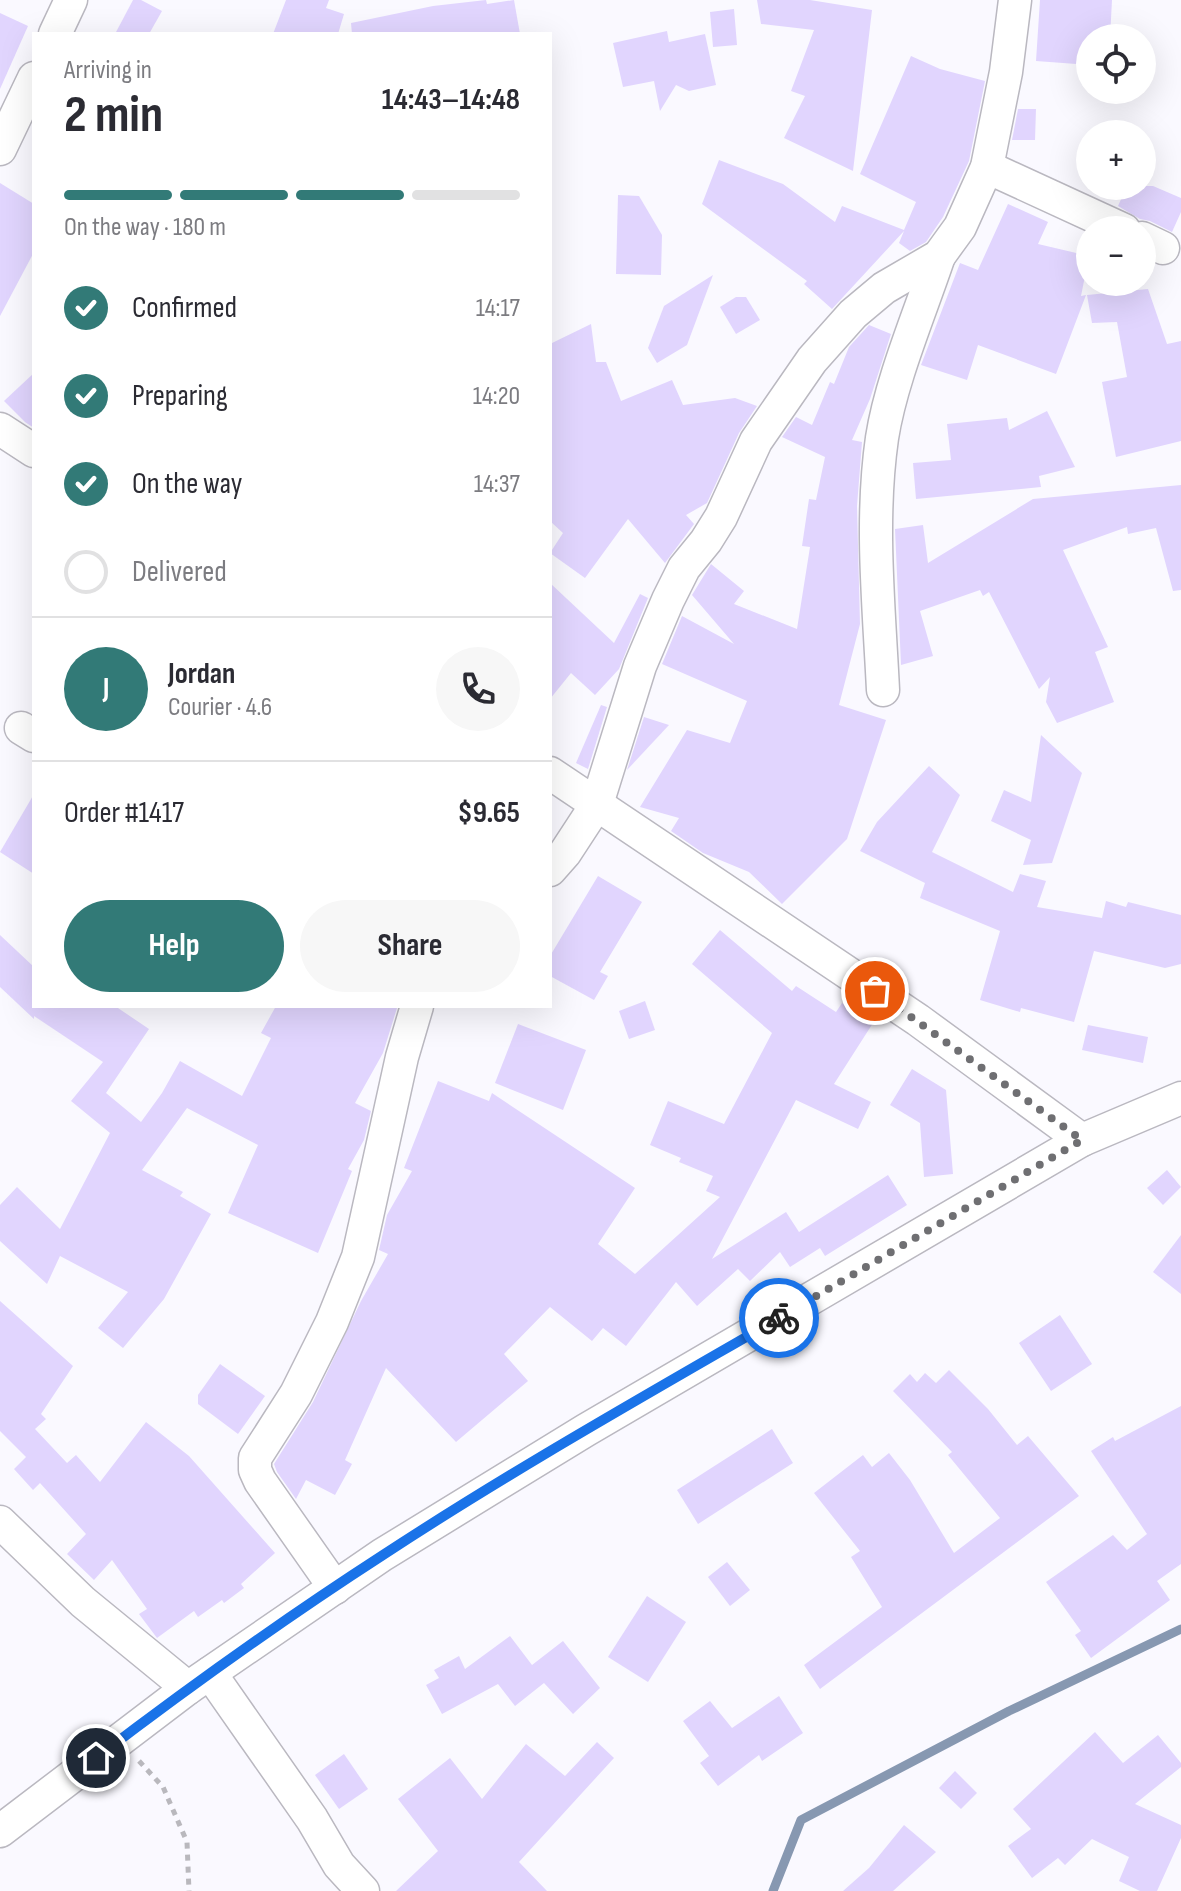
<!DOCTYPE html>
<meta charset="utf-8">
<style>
:root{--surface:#fff;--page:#f7f7f7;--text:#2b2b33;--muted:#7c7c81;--line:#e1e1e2;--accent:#327a77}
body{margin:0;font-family:"Sofia Sans Condensed",sans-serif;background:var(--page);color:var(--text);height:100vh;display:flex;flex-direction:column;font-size:30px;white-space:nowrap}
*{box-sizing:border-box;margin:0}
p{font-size:26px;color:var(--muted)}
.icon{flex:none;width:44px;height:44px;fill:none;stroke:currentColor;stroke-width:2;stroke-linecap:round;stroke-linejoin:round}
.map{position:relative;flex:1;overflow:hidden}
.details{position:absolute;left:32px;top:32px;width:520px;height:976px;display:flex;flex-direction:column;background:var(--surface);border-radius:0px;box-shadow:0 8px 32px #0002}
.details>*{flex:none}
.tools{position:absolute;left:1076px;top:24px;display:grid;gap:16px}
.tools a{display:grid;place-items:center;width:80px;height:80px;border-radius:50%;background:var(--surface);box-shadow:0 8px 32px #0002;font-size:40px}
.pin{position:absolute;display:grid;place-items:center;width:68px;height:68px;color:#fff;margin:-34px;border:4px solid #fff;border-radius:50%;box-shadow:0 2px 8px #0007}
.courier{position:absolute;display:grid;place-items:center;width:80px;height:80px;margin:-40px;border:6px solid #1a73e8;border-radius:50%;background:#fff;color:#222;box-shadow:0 2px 10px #0007}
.summary em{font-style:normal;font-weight:700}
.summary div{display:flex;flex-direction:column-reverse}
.summary{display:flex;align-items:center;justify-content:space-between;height:136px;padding:0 32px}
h1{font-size:52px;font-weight:700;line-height:60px}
.bar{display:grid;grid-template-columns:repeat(4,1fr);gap:12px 8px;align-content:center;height:96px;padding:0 32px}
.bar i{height:10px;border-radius:6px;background:var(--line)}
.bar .on{background:var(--accent)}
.bar p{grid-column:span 4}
.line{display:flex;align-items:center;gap:20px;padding:0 32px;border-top:2px solid var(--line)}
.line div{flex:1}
.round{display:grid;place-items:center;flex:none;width:84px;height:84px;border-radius:42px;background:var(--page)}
ol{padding:0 32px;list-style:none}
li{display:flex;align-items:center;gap:24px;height:88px}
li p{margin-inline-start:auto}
li .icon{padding:8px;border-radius:50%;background:var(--accent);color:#fff;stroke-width:4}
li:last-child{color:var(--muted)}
li i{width:44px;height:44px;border:4px solid var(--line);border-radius:50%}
.primary-button{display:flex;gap:16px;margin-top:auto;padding:16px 32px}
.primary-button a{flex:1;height:92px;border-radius:48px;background:var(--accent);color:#fff;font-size:32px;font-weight:700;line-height:92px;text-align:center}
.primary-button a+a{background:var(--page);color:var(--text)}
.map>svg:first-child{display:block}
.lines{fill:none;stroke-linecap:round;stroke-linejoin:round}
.stream{stroke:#8798b1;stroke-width:9}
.building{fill:#e1d5fe}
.street-casing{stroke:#bab8c0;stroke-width:35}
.path{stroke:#b9b8bd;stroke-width:5;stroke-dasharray:6 6;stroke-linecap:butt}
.street{stroke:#fff;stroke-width:32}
.done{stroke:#6f6f72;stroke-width:8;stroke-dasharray:0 14.4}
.route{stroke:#1a73e8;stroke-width:10}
</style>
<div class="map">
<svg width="1181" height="1891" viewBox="0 0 1181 1891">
<rect width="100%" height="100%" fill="#faf9ff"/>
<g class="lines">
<path class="stream" d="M 773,1891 L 801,1820 L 1009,1711 L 1181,1629"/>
</g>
<g class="building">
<path d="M 133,0 L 141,0 L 162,11 L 149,34 L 115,34 Z"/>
<path d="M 286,0 L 329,0 L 326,8 L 344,14 L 338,34 L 273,34 Z"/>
<path d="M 486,0 L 487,4 L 514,0 L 520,34 L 352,34 L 351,23 L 433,6 Z"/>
<path d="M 757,0 L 810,0 L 872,10 L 853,171 L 784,138 L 805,96 L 791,91 L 814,30 L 761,24 Z"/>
<path d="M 1040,0 L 1112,0 L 1110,38 L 1090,38 L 1090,65 L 1036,61 Z"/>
<path d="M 734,9 L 737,45 L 713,47 L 710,12 Z"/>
<path d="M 0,13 L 28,26 L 0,89 Z"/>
<path d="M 667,31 L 669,42 L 705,34 L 716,85 L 689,91 L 676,85 L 660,111 L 654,81 L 623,87 L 613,43 Z"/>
<path d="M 911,56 L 940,69 L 985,81 L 969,161 L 943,217 L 926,242 L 910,251 L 899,243 L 904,231 L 832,309 L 804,284 L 807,281 L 702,204 L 719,160 L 783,184 L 835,222 L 842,206 L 904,230 L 916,202 L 860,174 Z"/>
<path d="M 1018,109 L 1036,109 L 1035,140 L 1012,140 Z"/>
<path d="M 0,183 L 34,204 L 34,252 L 0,316 Z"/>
<path d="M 1127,186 L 1153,186 L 1181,198 L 1181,212 L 1172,232 L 1150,221 L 1140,219 L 1118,206 Z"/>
<path d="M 618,195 L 639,196 L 662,235 L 661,275 L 616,274 Z"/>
<path d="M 1008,204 L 1048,222 L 1038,244 L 1089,256 L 1081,296 L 1086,295 L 1056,374 L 978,345 L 967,380 L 921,365 L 960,263 L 978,270 Z"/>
<path d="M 713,275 L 687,345 L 657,363 L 648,348 L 664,306 Z"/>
<path d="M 1148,289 L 1167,344 L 1181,341 L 1181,441 L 1116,457 L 1102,382 L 1127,377 L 1117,322 L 1092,323 L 1087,295 Z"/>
<path d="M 736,297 L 746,297 L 760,320 L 736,334 L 720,307 Z"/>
<path d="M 591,324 L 596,362 L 606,362 L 621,401 L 672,380 L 683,405 L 735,398 L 757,406 L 739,433 L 707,503 L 686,515 L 694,524 L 665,563 L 628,519 L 585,578 L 550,553 L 563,533 L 550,521 L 550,344 Z"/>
<path d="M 869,325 L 891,334 L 870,399 L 852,440 L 862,442 L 857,506 L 860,624 L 839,705 L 886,720 L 847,839 L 782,904 L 749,872 L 703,853 L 671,831 L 679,818 L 640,807 L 687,730 L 730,743 L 747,701 L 662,664 L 682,616 L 734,644 L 692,595 L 711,564 L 744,591 L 734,604 L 797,629 L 810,547 L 802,546 L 809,499 L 816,500 L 825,457 L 782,437 L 796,417 L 812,425 L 830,382 L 834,384 L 849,347 Z"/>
<path d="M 34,373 L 34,428 L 25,422 L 4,401 Z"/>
<path d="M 1047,411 L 1075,467 L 1039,476 L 1041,487 L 916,499 L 913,463 L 951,460 L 947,424 L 1007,418 L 1009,430 Z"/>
<path d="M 1181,485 L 1181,590 L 1173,591 L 1156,528 L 1128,534 L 1127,527 L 1063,550 L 1108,647 L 1095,652 L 1114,702 L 1057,723 L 1046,702 L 1050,677 L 1039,689 L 989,592 L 983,596 L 980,590 L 920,611 L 933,656 L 901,665 L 895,529 L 923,525 L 928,563 L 1033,499 Z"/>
<path d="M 550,583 L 614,643 L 640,594 L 648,598 L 619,669 L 595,695 L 571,673 L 550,699 Z"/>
<path d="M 601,705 L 607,707 L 588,769 L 576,763 Z"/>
<path d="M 644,717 L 669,725 L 627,770 Z"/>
<path d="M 1041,735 L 1082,773 L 1052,863 L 1023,865 L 1031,840 L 991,821 L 1004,790 L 1031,802 Z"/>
<path d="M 929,766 L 960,795 L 932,852 L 1013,892 L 1020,874 L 1046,881 L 1037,907 L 1102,918 L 1106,901 L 1126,907 L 1128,902 L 1181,915 L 1181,964 L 1165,968 L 1094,951 L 1074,1022 L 1021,1008 L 1020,1012 L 980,1000 L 1000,931 L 920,898 L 925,883 L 860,851 L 877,822 Z"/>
<path d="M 34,794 L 34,874 L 0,852 Z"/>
<path d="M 598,876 L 642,902 L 600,972 L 608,976 L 594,1000 L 550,976 L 550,956 Z"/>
<path d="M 720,930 L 792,991 L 796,986 L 836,1012 L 842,1003 L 873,1023 L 834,1084 L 871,1102 L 858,1129 L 796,1100 L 712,1259 L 786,1212 L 799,1232 L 888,1175 L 907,1205 L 825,1256 L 820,1248 L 790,1267 L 780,1252 L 750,1281 L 738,1269 L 697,1306 L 676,1282 L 626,1346 L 603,1328 L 592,1341 L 550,1307 L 504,1354 L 528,1381 L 456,1442 L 386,1368 L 345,1460 L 352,1464 L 335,1495 L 306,1480 L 296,1499 L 277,1472 L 274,1464 L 313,1402 L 361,1301 L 388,1254 L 379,1250 L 387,1215 L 412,1171 L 404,1168 L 438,1081 L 489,1101 L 492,1093 L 635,1188 L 598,1244 L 635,1274 L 720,1197 L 706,1191 L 713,1176 L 679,1162 L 681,1158 L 650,1145 L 668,1101 L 724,1124 L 772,1033 L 692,964 Z"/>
<path d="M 0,935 L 34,967 L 34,1006 L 115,1006 L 149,1029 L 106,1093 L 141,1122 L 162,1093 L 180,1061 L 242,1096 L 271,1038 L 261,1033 L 276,1006 L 393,1006 L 397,1008 L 383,1053 L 355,1103 L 371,1111 L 364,1140 L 348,1169 L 352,1171 L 318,1253 L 228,1213 L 258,1145 L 187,1108 L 142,1170 L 183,1192 L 180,1196 L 211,1214 L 164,1299 L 123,1348 L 98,1328 L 128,1292 L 60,1256 L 47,1284 L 0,1241 L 0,1205 L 17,1187 L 60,1229 L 110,1133 L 71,1101 L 103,1062 L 34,1016 L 34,1019 L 0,987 Z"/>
<path d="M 645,1001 L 655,1030 L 629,1039 L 619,1011 Z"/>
<path d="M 518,1024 L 586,1050 L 563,1110 L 495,1083 Z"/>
<path d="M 1088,1025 L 1148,1037 L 1143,1063 L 1082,1050 Z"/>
<path d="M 912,1069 L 946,1090 L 953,1174 L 924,1177 L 920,1123 L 890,1105 Z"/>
<path d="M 1167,1170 L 1181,1187 L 1163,1205 L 1147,1188 Z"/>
<path d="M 1181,1235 L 1181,1294 L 1153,1272 Z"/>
<path d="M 0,1301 L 73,1366 L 41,1414 L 46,1419 L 35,1429 L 67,1463 L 76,1455 L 100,1482 L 146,1422 L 189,1456 L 275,1553 L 241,1584 L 244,1588 L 224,1603 L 222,1600 L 198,1617 L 194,1611 L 157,1638 L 139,1614 L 147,1609 L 112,1560 L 94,1580 L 67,1554 L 86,1534 L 40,1483 L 33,1490 L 14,1469 L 26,1457 L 0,1431 Z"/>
<path d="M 1060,1315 L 1092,1364 L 1051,1391 L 1019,1343 Z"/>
<path d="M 220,1364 L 265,1396 L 238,1434 L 198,1404 L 198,1395 Z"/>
<path d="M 949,1370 L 988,1409 L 1017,1445 L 1028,1436 L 1079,1496 L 820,1689 L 804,1665 L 882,1607 L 851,1557 L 860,1551 L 814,1493 L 863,1455 L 872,1467 L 889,1453 L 910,1480 L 954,1553 L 1000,1518 L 948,1455 L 952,1452 L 893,1391 L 910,1374 L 917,1382 L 925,1373 L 936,1383 Z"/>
<path d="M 1181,1406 L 1181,1564 L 1157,1581 L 1170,1600 L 1091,1658 L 1075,1635 L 1081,1631 L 1046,1582 L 1113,1535 L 1127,1550 L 1147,1534 L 1091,1451 L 1113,1437 L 1115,1441 Z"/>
<path d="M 772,1429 L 793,1463 L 698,1524 L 677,1490 Z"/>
<path d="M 727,1562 L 750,1590 L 730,1606 L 708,1577 Z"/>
<path d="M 647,1596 L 686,1622 L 648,1682 L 608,1657 Z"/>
<path d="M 510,1636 L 532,1665 L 563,1641 L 600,1688 L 573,1714 L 544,1683 L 515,1706 L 498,1684 L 442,1714 L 426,1685 L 439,1678 L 434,1670 L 459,1656 L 465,1669 Z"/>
<path d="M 779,1696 L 803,1733 L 762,1761 L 759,1755 L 718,1786 L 700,1763 L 709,1756 L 683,1721 L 710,1701 L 732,1728 Z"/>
<path d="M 1095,1732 L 1123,1763 L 1158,1735 L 1181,1763 L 1181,1767 L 1135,1804 L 1181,1825 L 1181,1838 L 1157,1891 L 1140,1891 L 1119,1881 L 1129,1857 L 1092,1839 L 1065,1865 L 1058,1858 L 1032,1878 L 1008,1846 L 1031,1829 L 1013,1809 Z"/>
<path d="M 597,1742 L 614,1758 L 519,1862 L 547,1891 L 396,1891 L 438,1851 L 398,1799 L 450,1758 L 482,1799 L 526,1744 L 565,1776 Z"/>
<path d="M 344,1754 L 368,1789 L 339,1809 L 315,1775 Z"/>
<path d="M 955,1771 L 977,1793 L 961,1809 L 939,1788 Z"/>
<path d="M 904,1825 L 936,1852 L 893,1891 L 843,1891 L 869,1868 Z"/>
</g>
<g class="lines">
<defs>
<g id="street">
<path d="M 55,34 L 71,0"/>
<path d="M 0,149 L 34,78"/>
<path d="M 987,167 L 1124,230"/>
<path d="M 1142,238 L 1163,248"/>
<path d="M 0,429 L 34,451"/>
<path d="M 883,690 C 879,607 870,521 882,438 C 891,380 920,313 939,256"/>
<path d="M 21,728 L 34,736"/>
<path d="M 550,773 L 918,1020 L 1082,1140"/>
<path d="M 550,870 L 565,853 L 597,804 L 640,666 L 668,600 L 684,568 L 706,541 L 721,517 L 756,441 L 812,360 L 853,314 L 884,288 L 939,256 L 960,227 L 987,167 L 1006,72 L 1015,0"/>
<path d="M 0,1522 L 83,1602 L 188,1688"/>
<path d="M 335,1588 L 260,1481 L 255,1470 L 255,1458 L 296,1394 L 332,1322 L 358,1257 L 402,1057 L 417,1006"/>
<path d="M 210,1673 L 312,1819 L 339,1865 L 363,1891"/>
<path d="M 0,1831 L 188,1688 L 382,1555 L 586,1430 L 1082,1140 L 1181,1098"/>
</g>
</defs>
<use href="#street" class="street-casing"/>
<path class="path" d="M 139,1761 L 163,1787 L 187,1842 L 189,1891"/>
<use href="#street" class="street"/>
</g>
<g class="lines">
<path class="done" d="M 779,1318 L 1082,1140 L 875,991"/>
<path class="route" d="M 96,1758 C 189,1687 284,1619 383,1555 C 511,1471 646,1395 779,1318"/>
</g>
</svg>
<div class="tools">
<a><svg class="icon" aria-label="locate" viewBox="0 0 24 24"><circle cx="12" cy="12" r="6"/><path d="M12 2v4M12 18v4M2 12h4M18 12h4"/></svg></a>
<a>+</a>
<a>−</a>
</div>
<div class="pin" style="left:875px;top:991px;background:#ea580c"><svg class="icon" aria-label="bag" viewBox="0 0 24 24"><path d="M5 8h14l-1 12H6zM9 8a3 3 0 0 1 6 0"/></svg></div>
<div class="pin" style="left:96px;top:1758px;background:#1f2937"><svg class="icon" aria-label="home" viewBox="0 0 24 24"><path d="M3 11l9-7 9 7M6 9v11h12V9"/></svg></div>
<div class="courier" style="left:779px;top:1318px"><svg class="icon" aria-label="bike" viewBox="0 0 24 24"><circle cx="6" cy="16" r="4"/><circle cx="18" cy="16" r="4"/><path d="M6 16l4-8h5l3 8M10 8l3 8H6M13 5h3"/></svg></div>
<section class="details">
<div class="summary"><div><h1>2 min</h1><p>Arriving in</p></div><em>14:43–14:48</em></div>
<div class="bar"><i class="on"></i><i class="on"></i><i class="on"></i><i></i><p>On the way · 180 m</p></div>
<ol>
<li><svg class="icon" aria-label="check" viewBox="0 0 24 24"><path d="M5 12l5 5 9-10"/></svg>Confirmed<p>14:17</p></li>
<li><svg class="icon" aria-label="check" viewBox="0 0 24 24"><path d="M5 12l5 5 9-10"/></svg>Preparing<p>14:20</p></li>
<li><svg class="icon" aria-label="check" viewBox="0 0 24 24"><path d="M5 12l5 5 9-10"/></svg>On the way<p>14:37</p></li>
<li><i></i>Delivered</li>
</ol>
<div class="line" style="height:144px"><b class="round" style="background:var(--accent);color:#fff">J</b><div><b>Jordan</b><p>Courier · 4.6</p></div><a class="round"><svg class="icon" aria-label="phone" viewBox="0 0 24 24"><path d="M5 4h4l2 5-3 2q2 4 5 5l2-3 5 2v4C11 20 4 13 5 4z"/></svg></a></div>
<div class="line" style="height:104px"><div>Order #1417</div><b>$9.65</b></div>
<div class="primary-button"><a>Help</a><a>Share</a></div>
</section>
</div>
